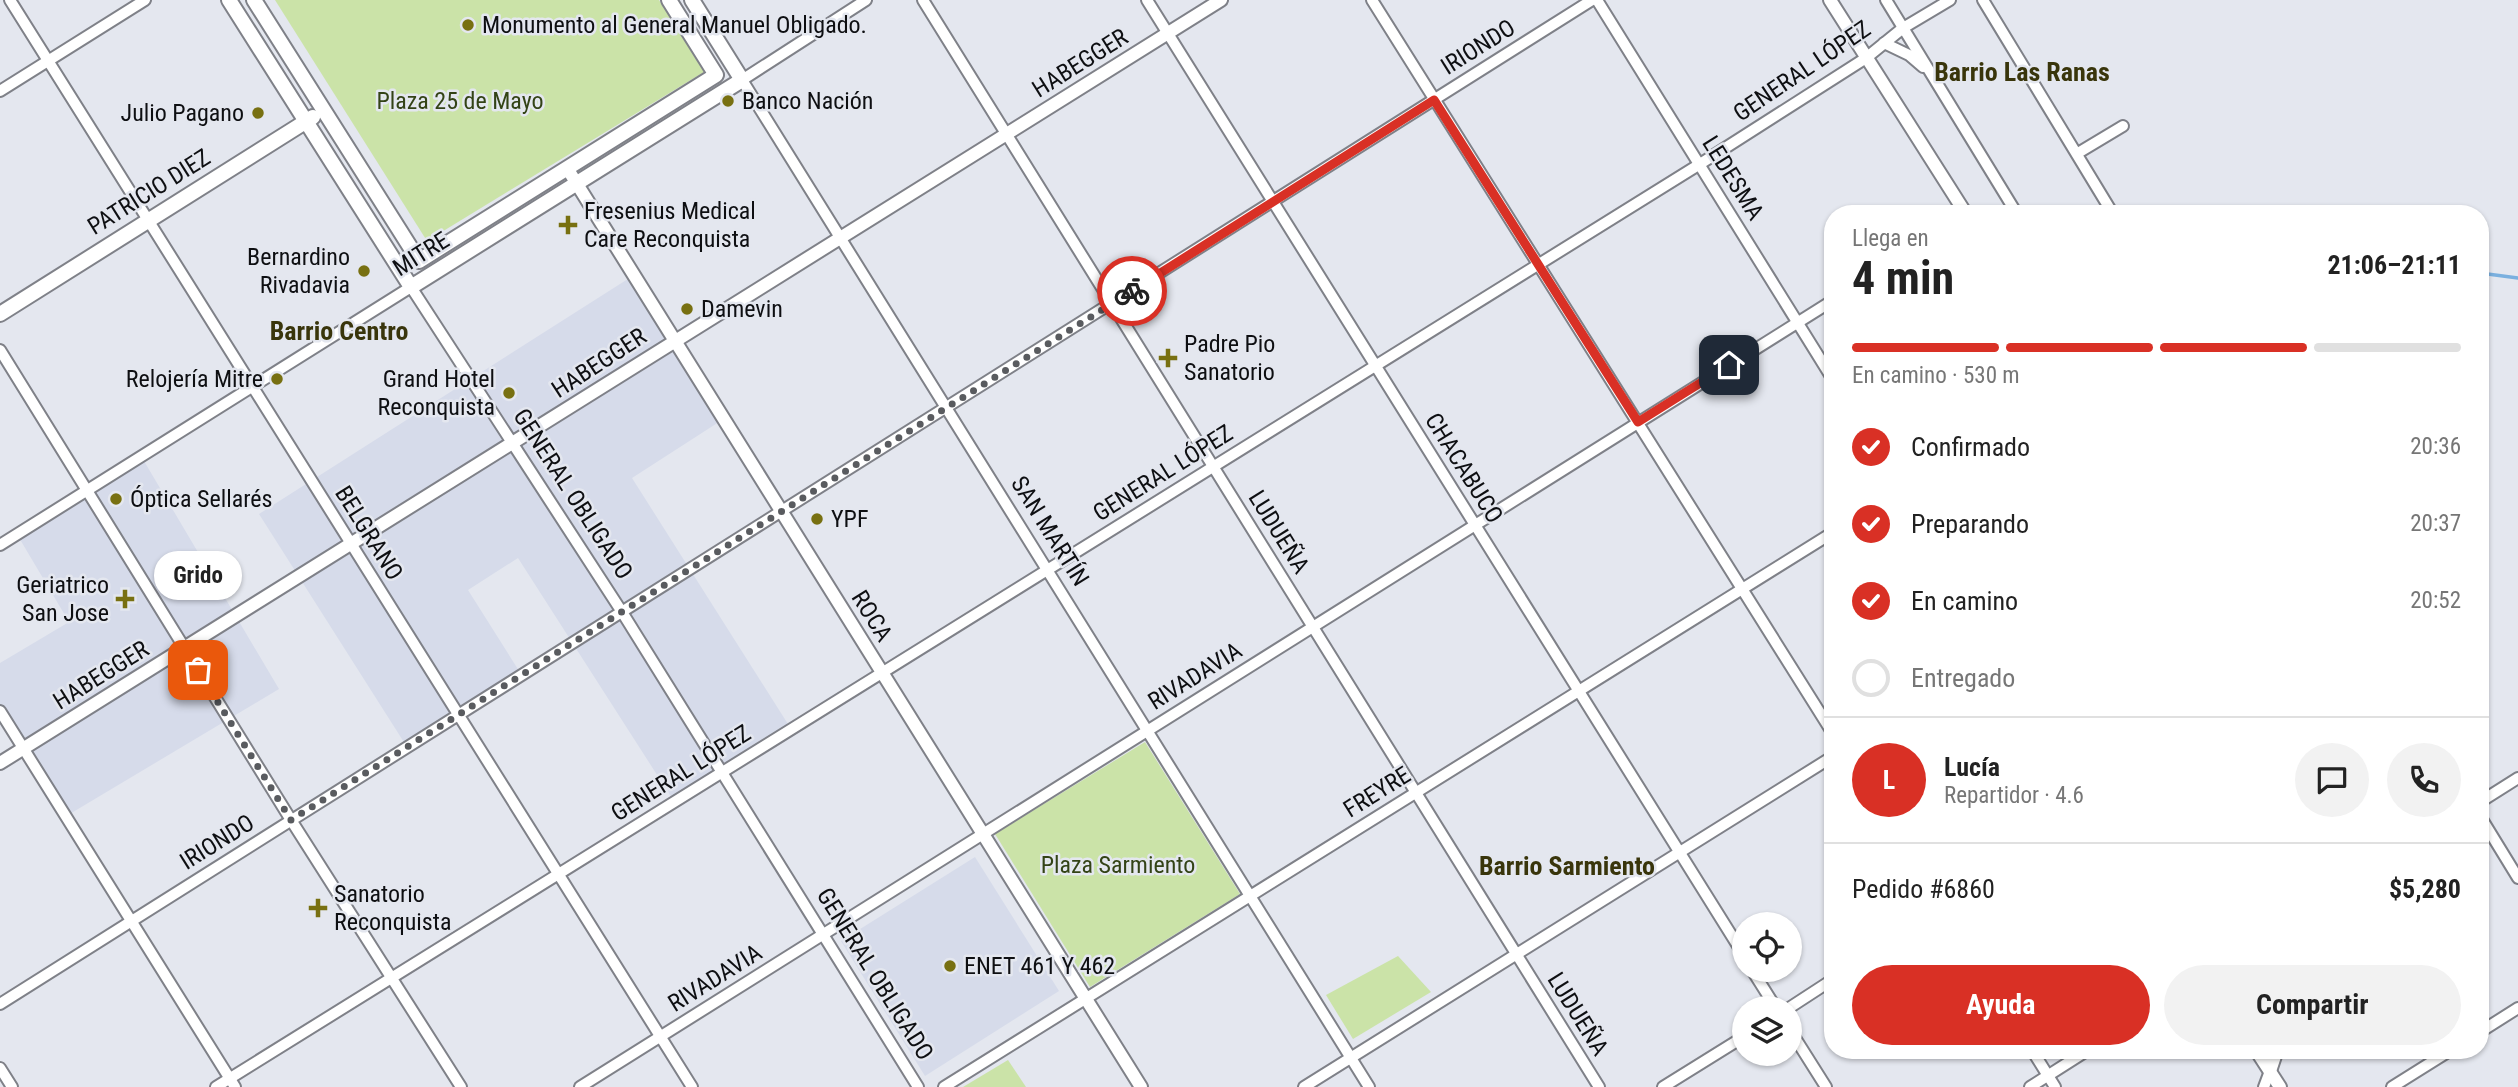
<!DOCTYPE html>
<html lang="es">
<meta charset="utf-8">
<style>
:root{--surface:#fff;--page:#f2f2f2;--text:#222;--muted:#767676;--line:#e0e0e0;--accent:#d93025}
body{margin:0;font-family:"Roboto Condensed",sans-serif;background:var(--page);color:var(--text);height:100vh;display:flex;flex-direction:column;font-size:26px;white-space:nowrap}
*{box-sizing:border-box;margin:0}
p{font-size:23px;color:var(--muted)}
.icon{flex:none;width:38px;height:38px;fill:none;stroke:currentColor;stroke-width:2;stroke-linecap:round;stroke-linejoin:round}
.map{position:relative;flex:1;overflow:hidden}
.drawer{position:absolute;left:1824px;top:205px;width:665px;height:854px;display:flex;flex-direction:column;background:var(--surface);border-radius:28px;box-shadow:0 2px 5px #0004}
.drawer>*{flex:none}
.tools{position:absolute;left:1732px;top:912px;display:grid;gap:14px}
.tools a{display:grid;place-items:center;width:70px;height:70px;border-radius:50%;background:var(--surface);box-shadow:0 2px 5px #0004;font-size:35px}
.pin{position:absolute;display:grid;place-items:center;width:60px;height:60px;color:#fff;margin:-30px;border-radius:14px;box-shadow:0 4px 10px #0006}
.courier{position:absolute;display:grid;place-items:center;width:70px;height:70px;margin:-35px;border:5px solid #d93025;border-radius:50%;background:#fff;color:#222;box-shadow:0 2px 9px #0007}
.bubble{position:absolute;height:49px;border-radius:24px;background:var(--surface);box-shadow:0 2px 5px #0004;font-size:23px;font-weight:700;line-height:49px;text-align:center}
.head em{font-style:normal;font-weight:700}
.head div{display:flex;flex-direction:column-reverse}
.head{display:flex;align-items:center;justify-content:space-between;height:119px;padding:0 28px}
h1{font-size:46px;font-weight:700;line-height:52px}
.bar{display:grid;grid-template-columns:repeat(4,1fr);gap:10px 7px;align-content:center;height:84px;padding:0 28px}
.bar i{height:9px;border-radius:5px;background:var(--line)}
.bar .on{background:var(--accent)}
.bar p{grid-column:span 4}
.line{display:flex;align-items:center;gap:18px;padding:0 28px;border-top:2px solid var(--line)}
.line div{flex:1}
.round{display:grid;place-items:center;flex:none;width:74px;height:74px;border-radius:37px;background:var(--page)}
ol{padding:0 28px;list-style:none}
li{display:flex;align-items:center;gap:21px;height:77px}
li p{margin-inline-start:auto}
li .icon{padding:7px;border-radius:50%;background:var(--accent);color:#fff;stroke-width:4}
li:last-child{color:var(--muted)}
li i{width:38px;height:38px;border:4px solid var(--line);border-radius:50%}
.cta{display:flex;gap:14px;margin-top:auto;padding:14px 28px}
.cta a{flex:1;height:80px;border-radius:42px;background:var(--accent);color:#fff;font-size:28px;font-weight:700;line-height:80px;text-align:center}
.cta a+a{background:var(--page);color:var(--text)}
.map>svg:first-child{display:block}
.built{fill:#d6dbea}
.green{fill:#cbe3a8}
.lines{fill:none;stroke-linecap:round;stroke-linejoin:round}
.stream{stroke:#7ab0df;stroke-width:3.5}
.minor-casing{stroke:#7f8188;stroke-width:14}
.tertiary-casing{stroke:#7f8188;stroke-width:16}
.secondary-casing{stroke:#7f8188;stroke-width:18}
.minor{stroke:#fff;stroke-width:10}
.tertiary{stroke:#fff;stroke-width:12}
.secondary{stroke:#fff;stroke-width:14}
.done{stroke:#595b5f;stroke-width:7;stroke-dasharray:0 12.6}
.route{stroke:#d93025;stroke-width:9}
.poi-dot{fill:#787011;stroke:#e4e7ef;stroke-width:2.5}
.labels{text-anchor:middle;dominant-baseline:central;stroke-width:5;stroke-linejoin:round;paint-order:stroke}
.poi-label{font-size:24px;fill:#0e0f12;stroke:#e4e7ef;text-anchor:start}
.street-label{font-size:24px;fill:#0e0f12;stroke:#e4e7ef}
.park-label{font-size:24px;fill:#334316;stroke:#e4e7ef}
.neighbourhood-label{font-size:26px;font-weight:bold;fill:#39350b;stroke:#e4e7ef}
</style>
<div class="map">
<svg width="2518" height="1087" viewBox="0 0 2518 1087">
<rect width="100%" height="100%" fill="#e4e7ef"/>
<g class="built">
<path d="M 631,277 L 722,420 L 632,478 L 793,732 L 677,806 L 518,558 L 468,590 L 521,674 L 407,747 L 259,514 Z"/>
<path d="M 141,456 L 279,689 L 63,818 L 0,713 L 0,663 L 69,622 L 15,531 Z"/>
<path d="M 975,857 L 1059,991 L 925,1076 L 841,941 Z"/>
</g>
<g class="green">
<path d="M 275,0 L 659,0 L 704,72 L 427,241 Z"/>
<path d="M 1145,742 L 1240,894 L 1090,987 L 995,834 Z"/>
<path d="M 1398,956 L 1431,992 L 1353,1039 L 1326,995 Z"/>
<path d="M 1008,1060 L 1026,1087 L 963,1087 Z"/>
</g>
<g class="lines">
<path class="stream" d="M 2480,273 L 2518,278"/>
<defs>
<g id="minor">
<path d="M 10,0 L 692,1087"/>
<path d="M 866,0 L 742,80 L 1369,1087"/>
<path d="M 923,0 L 1599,1087"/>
<path d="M 1147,0 L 1745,957"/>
<path d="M 1372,0 L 1832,732"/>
<path d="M 1597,0 L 1832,378"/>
<path d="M 1886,0 L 2017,214"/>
<path d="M 1983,0 L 2113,214"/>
<path d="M 1884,43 L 1909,55 L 1923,67"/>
<path d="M 0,91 L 145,0"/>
<path d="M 2078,153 L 2123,126"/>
<path d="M 0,350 L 291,820 L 461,1087"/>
<path d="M 0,545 L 411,287 L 622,612 L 918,1087"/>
<path d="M 0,711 L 235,1087"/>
<path d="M 2480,802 L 2518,778"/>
<path d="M 2480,816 L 2518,878"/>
<path d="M 1752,970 L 1776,1008"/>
<path d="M 0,1004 L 1592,0"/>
<path d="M 1789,1008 L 1832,980"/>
<path d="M 1790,1030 L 1826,1087"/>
<path d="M 2480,1032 L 2518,1008"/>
<path d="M 2032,1050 L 2055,1087"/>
<path d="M 0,1068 L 12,1087"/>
<path d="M 216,1087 L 1700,164 L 1866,58 L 1903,28 L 1950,0"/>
<path d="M 580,1087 L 1832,301"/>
<path d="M 944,1087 L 1832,533"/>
<path d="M 1304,1087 L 1832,757"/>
<path d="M 1663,1087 L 1745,1036"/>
<path d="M 2030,1087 L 2088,1050"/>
<path d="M 2264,1087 L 2270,1071"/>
<path d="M 2392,1087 L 2451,1050"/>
</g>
<g id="tertiary">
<path d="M 1830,0 L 1966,214"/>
<path d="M 567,168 L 1141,1087"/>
<path d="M 0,763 L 1221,0"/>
<path d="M 2256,1050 L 2280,1087"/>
<path d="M 2270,1071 L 2277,1050"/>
</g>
<g id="secondary">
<path d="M 229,0 L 411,287 L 742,80 L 692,0"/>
<path d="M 254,0 L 419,261 L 716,75 L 669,0"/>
<path d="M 0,314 L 313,117"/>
</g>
</defs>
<use href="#minor" class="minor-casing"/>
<use href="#tertiary" class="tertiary-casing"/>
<use href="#secondary" class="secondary-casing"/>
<use href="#minor" class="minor"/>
<use href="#tertiary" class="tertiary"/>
<use href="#secondary" class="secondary"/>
</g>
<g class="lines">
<path class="done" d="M 198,670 L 291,820 L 1132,291"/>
<path class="route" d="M 1132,291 L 1434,100 L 1638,422 L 1729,365"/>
</g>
<g class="poi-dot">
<circle cx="468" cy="25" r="7"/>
<circle cx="728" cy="101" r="7"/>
<circle cx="258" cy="113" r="7"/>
<path d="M564.5 214.5h7v7h7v7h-7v7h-7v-7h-7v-7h7z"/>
<circle cx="364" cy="271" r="7"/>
<circle cx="687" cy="309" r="7"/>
<path d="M1164.5 347.5h7v7h7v7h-7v7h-7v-7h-7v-7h7z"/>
<circle cx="277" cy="379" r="7"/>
<circle cx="509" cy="393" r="7"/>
<circle cx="116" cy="499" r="7"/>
<circle cx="817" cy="519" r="7"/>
<path d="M121.5 588.5h7v7h7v7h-7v7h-7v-7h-7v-7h7z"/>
<path d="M314.5 897.5h7v7h7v7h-7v7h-7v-7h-7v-7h7z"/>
<circle cx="950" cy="966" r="7"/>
</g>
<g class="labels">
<g class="poi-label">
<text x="482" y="25">Monumento al General Manuel Obligado.</text>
<text x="742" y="101">Banco Nación</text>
<text x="244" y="113" text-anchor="end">Julio Pagano</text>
<text x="584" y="211">Fresenius Medical<tspan x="584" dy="28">Care Reconquista</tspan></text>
<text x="350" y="257" text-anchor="end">Bernardino<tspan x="350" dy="28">Rivadavia</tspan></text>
<text x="701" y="309">Damevin</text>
<text x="1184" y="344">Padre Pio<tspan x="1184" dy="28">Sanatorio</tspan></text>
<text x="263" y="379" text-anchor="end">Relojería Mitre</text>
<text x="495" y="379" text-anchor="end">Grand Hotel<tspan x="495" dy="28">Reconquista</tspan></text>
<text x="130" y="499">Óptica Sellarés</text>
<text x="831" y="519">YPF</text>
<text x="109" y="585" text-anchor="end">Geriatrico<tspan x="109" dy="28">San Jose</tspan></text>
<text x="334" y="894">Sanatorio<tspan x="334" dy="28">Reconquista</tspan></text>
<text x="964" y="966">ENET 461 Y 462</text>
</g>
<g class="street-label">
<text transform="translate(1478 47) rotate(-32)">IRIONDO</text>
<text transform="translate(1080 63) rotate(-32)">HABEGGER</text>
<text transform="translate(1802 71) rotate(-34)">GENERAL LÓPEZ</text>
<text transform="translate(1733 178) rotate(58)">LEDESMA</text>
<text transform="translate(149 192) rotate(-32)">PATRICIO DIEZ</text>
<text transform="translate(421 254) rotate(-32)">MITRE</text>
<text transform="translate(599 363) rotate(-33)">HABEGGER</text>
<text transform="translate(1464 468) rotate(58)">CHACABUCO</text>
<text transform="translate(1163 473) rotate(-32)">GENERAL LÓPEZ</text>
<text transform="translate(573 494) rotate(57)">GENERAL OBLIGADO</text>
<text transform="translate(1050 531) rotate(58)">SAN MARTÍN</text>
<text transform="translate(1279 532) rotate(58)">LUDUEÑA</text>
<text transform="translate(369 533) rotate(58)">BELGRANO</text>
<text transform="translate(872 616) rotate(58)">ROCA</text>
<text transform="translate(101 675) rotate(-32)">HABEGGER</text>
<text transform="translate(1195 676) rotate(-32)">RIVADAVIA</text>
<text transform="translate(681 773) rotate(-32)">GENERAL LÓPEZ</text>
<text transform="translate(1377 792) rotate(-32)">FREYRE</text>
<text transform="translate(217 842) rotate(-32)">IRIONDO</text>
<text transform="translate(875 974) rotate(58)">GENERAL OBLIGADO</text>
<text transform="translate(715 978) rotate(-32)">RIVADAVIA</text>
<text transform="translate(1578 1014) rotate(58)">LUDUEÑA</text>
</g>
<g class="park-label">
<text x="460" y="101">Plaza 25 de Mayo</text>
<text x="1118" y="865">Plaza Sarmiento</text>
</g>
<g class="neighbourhood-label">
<text x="2022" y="72">Barrio Las Ranas</text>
<text x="339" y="331">Barrio Centro</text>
<text x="1567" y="866">Barrio Sarmiento</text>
</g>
</g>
</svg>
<div class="tools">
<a><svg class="icon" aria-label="locate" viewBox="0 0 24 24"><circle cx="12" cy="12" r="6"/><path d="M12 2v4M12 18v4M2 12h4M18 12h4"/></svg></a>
<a><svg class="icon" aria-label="layers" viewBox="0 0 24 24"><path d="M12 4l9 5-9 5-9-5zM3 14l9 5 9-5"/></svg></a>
</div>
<div class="pin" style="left:198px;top:670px;background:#ea580c"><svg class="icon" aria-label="bag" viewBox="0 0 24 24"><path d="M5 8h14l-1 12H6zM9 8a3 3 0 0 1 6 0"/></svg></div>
<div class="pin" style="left:1729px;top:365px;background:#1f2937"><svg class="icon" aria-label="home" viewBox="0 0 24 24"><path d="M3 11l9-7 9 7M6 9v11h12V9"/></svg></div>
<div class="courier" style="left:1132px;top:291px"><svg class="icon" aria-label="bike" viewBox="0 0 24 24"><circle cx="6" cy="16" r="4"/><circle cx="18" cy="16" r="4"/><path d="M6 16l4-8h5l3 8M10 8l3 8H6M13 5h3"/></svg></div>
<div class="bubble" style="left:154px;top:551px;width:88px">Grido</div>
<section class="drawer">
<div class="head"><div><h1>4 min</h1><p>Llega en</p></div><em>21:06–21:11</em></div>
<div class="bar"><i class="on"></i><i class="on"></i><i class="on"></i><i></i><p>En camino · 530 m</p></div>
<ol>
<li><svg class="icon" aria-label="check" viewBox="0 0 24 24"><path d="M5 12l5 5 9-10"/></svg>Confirmado<p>20:36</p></li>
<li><svg class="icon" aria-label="check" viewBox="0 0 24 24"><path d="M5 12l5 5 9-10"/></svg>Preparando<p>20:37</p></li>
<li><svg class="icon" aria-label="check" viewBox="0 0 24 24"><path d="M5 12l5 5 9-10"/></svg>En camino<p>20:52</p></li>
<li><i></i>Entregado</li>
</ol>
<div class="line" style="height:126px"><b class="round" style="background:var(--accent);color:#fff">L</b><div><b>Lucía</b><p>Repartidor · 4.6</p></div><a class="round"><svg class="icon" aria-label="chat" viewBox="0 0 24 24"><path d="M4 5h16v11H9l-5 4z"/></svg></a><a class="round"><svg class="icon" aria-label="phone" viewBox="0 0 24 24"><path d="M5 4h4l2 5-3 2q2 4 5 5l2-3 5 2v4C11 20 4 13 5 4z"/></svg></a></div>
<div class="line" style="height:91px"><div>Pedido #6860</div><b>$5,280</b></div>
<div class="cta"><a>Ayuda</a><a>Compartir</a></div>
</section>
</div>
